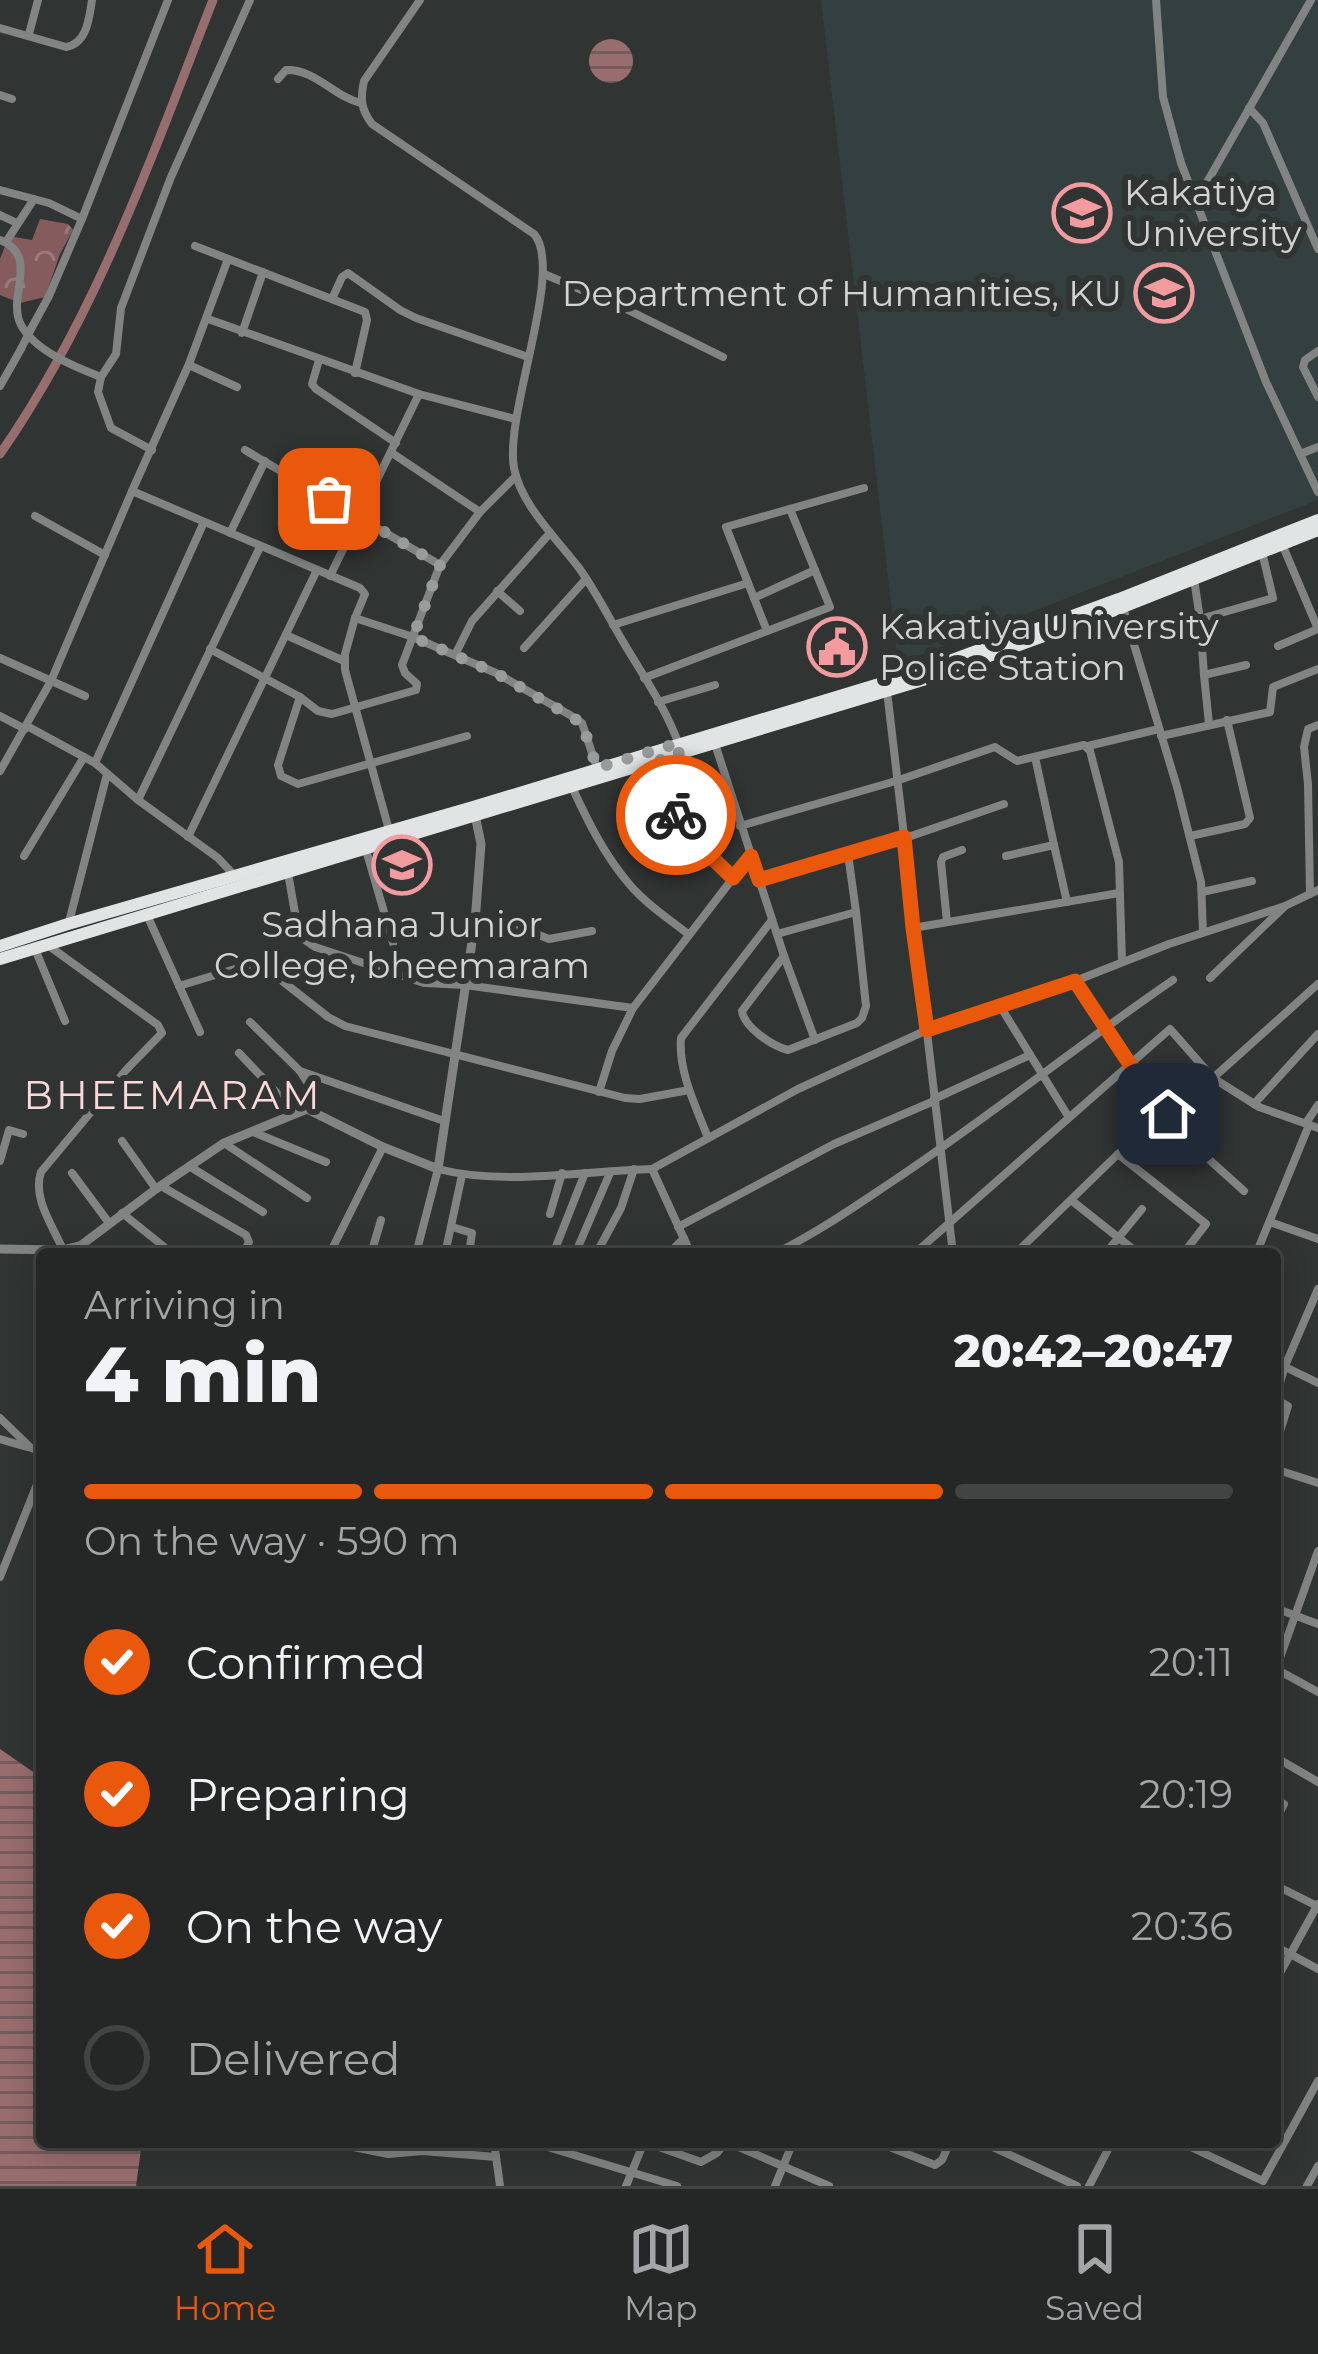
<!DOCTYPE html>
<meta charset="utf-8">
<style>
:root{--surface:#242726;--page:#303332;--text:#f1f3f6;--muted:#a3a5a7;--line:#414443;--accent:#ea580c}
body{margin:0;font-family:Montserrat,sans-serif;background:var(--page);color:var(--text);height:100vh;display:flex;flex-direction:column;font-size:45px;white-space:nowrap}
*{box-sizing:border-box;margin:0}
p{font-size:39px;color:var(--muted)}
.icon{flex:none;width:66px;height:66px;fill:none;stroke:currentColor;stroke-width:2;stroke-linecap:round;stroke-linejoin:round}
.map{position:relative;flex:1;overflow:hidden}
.side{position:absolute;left:36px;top:1248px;width:1245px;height:900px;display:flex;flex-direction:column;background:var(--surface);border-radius:12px;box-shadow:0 6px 30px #0003,0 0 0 3px var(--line)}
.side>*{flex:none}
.pin{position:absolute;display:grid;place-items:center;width:102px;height:102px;color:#fff;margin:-51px;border-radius:24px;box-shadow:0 6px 18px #0006}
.courier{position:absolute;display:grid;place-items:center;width:120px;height:120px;margin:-60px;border:9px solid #ea580c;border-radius:50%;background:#fff;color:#222;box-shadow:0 3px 15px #0007}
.summary em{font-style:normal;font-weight:800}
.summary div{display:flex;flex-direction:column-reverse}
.summary{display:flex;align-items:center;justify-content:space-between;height:204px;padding:0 48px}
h1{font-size:78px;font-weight:800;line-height:90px}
.bar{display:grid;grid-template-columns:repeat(4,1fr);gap:18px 12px;align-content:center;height:144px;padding:0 48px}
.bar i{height:15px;border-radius:9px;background:var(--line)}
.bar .active{background:var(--accent)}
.bar p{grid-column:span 4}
ol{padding:0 48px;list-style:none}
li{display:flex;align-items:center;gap:36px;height:132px}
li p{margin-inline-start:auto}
li .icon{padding:12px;border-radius:50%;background:var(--accent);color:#fff;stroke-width:4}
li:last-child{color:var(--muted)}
li i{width:66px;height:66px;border:6px solid var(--line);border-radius:50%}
.menu{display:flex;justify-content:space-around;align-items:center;height:168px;border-top:3px solid var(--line);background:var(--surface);font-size:33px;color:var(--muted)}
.menu a{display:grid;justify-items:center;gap:6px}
.menu .active{color:var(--accent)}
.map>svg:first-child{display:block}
.built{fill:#343f3f}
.forest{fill:url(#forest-crowns)}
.water{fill:url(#water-rules)}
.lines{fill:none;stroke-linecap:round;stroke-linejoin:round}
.canal{stroke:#986d6e;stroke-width:9}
.minor{stroke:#828383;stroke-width:8}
.tertiary{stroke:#828383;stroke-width:9}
.trunk{stroke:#e0e4e4;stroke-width:12}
.minor-bridge{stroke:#828383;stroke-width:8}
.done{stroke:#999c9c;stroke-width:12;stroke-dasharray:0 21.6}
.route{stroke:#ea580c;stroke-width:15}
.labels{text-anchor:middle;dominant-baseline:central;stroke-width:12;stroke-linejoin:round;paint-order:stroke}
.poi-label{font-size:36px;fill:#d2d4d4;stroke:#303433;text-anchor:start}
.neighbourhood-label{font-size:39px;letter-spacing:3px;fill:#fcd8d9;stroke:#303433}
</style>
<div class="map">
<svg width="1318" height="2186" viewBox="0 0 1318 2186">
<defs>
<pattern id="forest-crowns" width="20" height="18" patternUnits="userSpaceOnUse" patternTransform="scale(3)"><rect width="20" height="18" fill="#865b5d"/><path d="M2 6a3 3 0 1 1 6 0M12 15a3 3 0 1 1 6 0" fill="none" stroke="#9c797b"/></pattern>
<pattern id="water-rules" width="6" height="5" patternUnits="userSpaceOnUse" patternTransform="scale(3)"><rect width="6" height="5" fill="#986d6e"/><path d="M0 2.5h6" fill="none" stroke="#745b5c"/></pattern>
</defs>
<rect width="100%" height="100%" fill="#303433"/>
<path class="built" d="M 821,0 L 1318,0 L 1318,500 L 898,664 Z"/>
<path class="forest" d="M 40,219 L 68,224 L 73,230 L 60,254 L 45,297 L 20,303 L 0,295 L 0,259 L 9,236 L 32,240 Z"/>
<g class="water">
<circle cx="611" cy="61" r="22"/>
<path d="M 0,1749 L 42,1778 L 42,2142 L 142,2142 L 136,2186 L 0,2186 Z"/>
</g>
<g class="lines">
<path class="canal" d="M 0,454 C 96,316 152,156 213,0"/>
<g class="minor">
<path d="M 420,0 L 364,81 C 360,100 361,109 372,124 L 534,234 C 565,269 504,413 514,468 C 521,505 557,539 579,568 C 595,590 608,616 622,640 C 642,674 666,708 679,745"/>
<path d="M 1156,0 L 1163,97 L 1181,163 L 1266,382 L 1318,492"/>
<path d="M 0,28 L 66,47 C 87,43 89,19 92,0"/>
<path d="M 29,34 L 38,0"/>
<path d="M 278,79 L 286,70 C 316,69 334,97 361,103"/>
<path d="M 0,95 L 12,99"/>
<path d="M 1249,108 L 1263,123 L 1318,249"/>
<path d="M 0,190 L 49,203 L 82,219"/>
<path d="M 1192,195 L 1202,191 L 1311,0"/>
<path d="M 0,215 L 17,223"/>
<path d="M 0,240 C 41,257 6,296 21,325 C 35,351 75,367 101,377"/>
<path d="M 6,242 L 34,199"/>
<path d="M 195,246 L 365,312 L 367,320 L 355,373"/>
<path d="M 228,259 L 189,364 L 132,491 L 360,588 L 365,594 L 355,618 L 413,637 L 496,673 L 570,715 L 582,723 L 597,768"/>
<path d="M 544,274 L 624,308 L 723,357"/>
<path d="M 332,299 L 342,277 L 348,273 L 400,310 L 416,318 L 528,357"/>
<path d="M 208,319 L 419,394 L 515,419"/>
<path d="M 31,329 L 49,296 L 82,219 L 168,0"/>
<path d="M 242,333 L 263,272"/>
<path d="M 1318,351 L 1305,360 L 1303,367 L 1318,397"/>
<path d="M 319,360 L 312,384 L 316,389 L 396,443"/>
<path d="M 189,365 L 237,387"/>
<path d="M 0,386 L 21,349"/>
<path d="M 152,450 L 111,428 L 98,392 L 101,377 L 116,354 L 121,308 L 171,177 L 250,0"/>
<path d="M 245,450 L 440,565"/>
<path d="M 392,453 L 480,512 L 516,476"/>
<path d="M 1300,454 L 1318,447"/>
<path d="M 35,516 L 105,555"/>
<path d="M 230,533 L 265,461"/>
<path d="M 1282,544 L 1318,629"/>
<path d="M 330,576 L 419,394"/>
<path d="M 1194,579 L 1200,619 L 1204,675 L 1246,665"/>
<path d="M 497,591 L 520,611"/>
<path d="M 754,598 L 815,570"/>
<path d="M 1123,608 L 1177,787 L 1201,882 L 1203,932"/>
<path d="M 355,618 L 345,654 L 345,670 L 389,830"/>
<path d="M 1200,619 L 1273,598 L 1262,552"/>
<path d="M 613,625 L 748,583"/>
<path d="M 767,631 L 726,527 L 864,488"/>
<path d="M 286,635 L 344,661"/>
<path d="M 1278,646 L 1318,629"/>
<path d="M 524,648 L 586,579"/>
<path d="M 210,649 L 300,697 L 278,765 L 281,776 L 298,784 L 467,736"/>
<path d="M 455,655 L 472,621 L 550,533"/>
<path d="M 0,658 L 85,696"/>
<path d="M 1204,675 L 1209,724"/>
<path d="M 644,678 L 830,607 L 790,509"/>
<path d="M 887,691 L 953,1254"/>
<path d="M 300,697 L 318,711 L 332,714 L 416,690 L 417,684 L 405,673 L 402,665 L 440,565 L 480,512"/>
<path d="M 658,702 L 715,685"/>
<path d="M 0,716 L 25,729"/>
<path d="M 27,726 L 95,763 L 138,800 L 218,858 L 234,875"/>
<path d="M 1161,736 L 1270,712 L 1273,687 L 1318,669"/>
<path d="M 715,744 L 784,956 L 815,1040"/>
<path d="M 1088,746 L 1159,729"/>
<path d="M 661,760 L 677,818 L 732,797"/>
<path d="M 95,763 L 204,522"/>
<path d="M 0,771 L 51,681 L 132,491"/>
<path d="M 572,787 C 588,822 605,856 630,885 C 646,904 669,919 688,934"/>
<path d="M 138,800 L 260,547"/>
<path d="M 677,818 L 704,850 L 733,878"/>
<path d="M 740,826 L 896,781 L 995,747 L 1017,761 L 1084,745 L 1090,751 L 1119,862 L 1122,962"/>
<path d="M 1190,836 L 1245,824 L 1250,818 L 1227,720"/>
<path d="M 188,837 L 317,570"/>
<path d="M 1054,845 L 1067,902"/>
<path d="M 366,850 L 393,943"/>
<path d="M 24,856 L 84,757"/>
<path d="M 1006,856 L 1054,845 L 1035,757"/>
<path d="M 288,873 L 299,936 L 315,947 L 424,983 L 465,985 L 633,1008"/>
<path d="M 759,880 L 882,846 L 1004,804"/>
<path d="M 1202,892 L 1252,881"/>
<path d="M 1310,894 L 1308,784 L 1304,747 L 1308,729 L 1318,725"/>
<path d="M 147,915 L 200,1032"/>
<path d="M 69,922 L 107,774"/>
<path d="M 475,922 L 521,928 L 549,939 L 592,931"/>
<path d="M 947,922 L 941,862 L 943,857 L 962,850"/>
<path d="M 913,928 L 1119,893"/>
<path d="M 777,934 L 856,912 L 848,854"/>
<path d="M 49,946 L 158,1025 L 162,1033 L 126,1070 L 41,1172 C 32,1198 53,1226 63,1250"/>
<path d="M 35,949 L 65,1021"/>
<path d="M 784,956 L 742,1011 C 744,1027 772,1046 788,1050 L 857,1023 L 862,1018 L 866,1006 L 856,912"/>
<path d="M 1210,978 L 1284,907"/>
<path d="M 1075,981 L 1129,1063 L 1168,1114"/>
<path d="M 179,986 L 258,962 L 328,1017 L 345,1026 L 625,1098 L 640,1099 L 689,1090"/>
<path d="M 1000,1006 L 1068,1116"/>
<path d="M 250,1022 L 300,1071 L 310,1087 L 307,1109"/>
<path d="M 239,1053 L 295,1112"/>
<path d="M 300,1071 L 444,1121"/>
<path d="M 599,1092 L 612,1051 L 633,1008 L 750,856"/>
<path d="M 934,1099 L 1030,1055"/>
<path d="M 1254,1104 L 1318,1034"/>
<path d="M 1163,1118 L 1244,1191"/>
<path d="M 1306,1123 L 1318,1105"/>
<path d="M 253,1132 L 326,1162"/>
<path d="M 708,1138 C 696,1107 678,1071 681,1038 L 772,920"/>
<path d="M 122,1141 L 156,1189"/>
<path d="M 224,1143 L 307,1198"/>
<path d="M 1118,1154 L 1206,1224 L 1183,1254"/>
<path d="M 0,1161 L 9,1130 L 23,1134"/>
<path d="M 189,1166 L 263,1212"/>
<path d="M 72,1173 L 109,1223"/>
<path d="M 161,1186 L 246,1235 L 249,1242 L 243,1254"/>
<path d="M 1071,1200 L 1139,1254"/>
<path d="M 122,1213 L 173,1254"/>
<path d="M 550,1214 L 562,1173"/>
<path d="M 1270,1222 L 1318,1239"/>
<path d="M 452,1227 L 472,1233 L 469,1254"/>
<path d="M 678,1227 L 834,1144 L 934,1101"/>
<path d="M 80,1246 L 90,1254"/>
<path d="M 330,1253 L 383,1147"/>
<path d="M 311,1254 L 325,1251 L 332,1253"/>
<path d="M 371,1254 L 381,1220"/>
<path d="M 416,1254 L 438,1169 C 504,1186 583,1171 652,1169"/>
<path d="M 445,1254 L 462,1175"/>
<path d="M 553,1254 L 585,1173"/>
<path d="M 575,1254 L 610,1173"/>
<path d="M 596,1254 L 621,1208 L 634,1169"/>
<path d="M 668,1254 L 684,1238"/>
<path d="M 691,1254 L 652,1169 L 798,1089 L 927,1030 L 1075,981 L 1169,944 L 1285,906 L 1318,890"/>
<path d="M 774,1254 C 817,1233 854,1207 893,1181 C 989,1117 1078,1045 1173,980"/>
<path d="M 914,1254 L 1170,1029 L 1213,1078 L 1259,1107 L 1318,1128"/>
<path d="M 1015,1254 L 1118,1154 L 1213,1078 L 1318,984"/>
<path d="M 1105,1254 L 1142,1209"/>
<path d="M 1256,1254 L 1309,1125"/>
<path d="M 1275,1362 L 1318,1383"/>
<path d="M 0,1418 L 31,1448 L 40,1451"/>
<path d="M 0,1439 L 27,1447"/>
<path d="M 1275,1447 L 1288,1406 L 1275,1399 L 1285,1366 L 1318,1289"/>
<path d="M 38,1450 L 42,1335"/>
<path d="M 1275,1469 L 1318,1483"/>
<path d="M 0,1577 L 42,1472"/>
<path d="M 1275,1608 L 1318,1624"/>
<path d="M 1276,1669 L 1318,1551"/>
<path d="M 1276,1669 L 1318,1692"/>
<path d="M 1275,1757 L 1318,1782"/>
<path d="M 1275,1799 L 1284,1804 L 1275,1822"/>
<path d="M 1275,1885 L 1317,1906"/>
<path d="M 1275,1946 L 1318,1969"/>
<path d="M 1275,1982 L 1318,1904"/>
<path d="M 329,2142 L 388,2154 L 423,2151 L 496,2157"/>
<path d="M 494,2142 L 500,2186"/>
<path d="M 645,2142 L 701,2162 L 717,2153 L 726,2142"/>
<path d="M 727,2142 L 829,2186"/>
<path d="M 877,2142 L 935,2165 L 942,2160 L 950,2142"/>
<path d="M 982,2142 L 1077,2186"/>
<path d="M 1180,2142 L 1263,2181 L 1318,2081"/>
<path d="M 541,2145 L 677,2186"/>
<path d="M 626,2186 L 644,2142"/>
<path d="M 775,2186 L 793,2142"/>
<path d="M 1089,2186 L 1112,2142"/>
<path d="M 1307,2186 L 1318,2166"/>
</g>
<path class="tertiary" d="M 0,1249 L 63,1250 L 80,1246 L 156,1189 L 224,1143 L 307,1109 L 383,1147 L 438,1169 L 475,922 L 481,844 L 475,815"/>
<g class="trunk">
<path d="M 0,946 L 68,924 L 473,807 L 922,671 L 1119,599 L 1318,520"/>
<path d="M 0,959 L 926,679 L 1123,607 L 1318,530"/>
</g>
<path class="minor-bridge" d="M 21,349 L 31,329"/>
</g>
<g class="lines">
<path class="done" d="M 329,499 L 440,565 L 413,637 L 496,673 L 582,723 L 597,768 L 678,743 L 681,752 L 660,758 L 676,815"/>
<path class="route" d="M 676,815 L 704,850 L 733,878 L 751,856 L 759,880 L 904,837 L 913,928 L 927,1030 L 1075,981 L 1129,1063 L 1168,1114"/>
</g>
<defs>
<symbol id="university-ring" viewBox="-11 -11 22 22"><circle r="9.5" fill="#303433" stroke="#f49b9f" stroke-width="1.5"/><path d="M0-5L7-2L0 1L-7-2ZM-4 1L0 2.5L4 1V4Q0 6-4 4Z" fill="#f49b9f"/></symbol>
<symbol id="civic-ring" viewBox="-11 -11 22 22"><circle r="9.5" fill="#303433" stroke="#f49b9f" stroke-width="1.5"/><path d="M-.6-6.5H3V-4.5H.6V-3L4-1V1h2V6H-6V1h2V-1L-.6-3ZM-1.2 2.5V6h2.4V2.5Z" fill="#f49b9f"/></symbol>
</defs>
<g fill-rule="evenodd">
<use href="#university-ring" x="1049" y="180" width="66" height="66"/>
<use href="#university-ring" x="1131" y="260" width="66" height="66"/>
<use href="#civic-ring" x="804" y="614" width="66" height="66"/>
<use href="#university-ring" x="369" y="832" width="66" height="66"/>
</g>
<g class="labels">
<g class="poi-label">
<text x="1124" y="192">Kakatiya<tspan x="1124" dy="41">University</tspan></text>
<text x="1122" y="293" text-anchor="end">Department of Humanities, KU</text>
<text x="879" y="626">Kakatiya University<tspan x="879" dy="41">Police Station</tspan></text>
<text x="402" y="924" text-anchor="middle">Sadhana Junior<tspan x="402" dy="41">College, bheemaram</tspan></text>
</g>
<g class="neighbourhood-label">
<text x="173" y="1095">BHEEMARAM</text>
</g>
</g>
</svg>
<div class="pin" style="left:329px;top:499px;background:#ea580c"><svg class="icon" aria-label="bag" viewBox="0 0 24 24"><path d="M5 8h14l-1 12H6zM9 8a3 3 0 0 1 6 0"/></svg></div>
<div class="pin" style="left:1168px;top:1114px;background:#1f2937"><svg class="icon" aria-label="home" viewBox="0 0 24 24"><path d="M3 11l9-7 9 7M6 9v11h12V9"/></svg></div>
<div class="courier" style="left:676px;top:815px"><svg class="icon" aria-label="bike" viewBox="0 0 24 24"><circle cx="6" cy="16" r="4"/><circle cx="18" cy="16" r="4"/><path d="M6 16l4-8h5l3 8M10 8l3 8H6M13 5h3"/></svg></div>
<section class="side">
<div class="summary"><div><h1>4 min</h1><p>Arriving in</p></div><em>20:42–20:47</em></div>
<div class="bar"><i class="active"></i><i class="active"></i><i class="active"></i><i></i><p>On the way · 590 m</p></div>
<ol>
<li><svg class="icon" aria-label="check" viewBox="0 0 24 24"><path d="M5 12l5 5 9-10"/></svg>Confirmed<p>20:11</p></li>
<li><svg class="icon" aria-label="check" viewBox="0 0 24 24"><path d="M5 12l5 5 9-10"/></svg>Preparing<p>20:19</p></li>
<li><svg class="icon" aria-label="check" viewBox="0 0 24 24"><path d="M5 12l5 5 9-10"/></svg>On the way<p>20:36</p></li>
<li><i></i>Delivered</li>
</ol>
</section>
</div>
<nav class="menu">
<a class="active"><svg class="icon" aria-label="home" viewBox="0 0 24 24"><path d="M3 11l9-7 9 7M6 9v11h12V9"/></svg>Home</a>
<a><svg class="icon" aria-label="map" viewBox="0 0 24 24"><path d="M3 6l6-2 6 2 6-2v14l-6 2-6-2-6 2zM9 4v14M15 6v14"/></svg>Map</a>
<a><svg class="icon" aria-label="saved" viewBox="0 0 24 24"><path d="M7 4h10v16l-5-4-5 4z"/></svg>Saved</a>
</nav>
